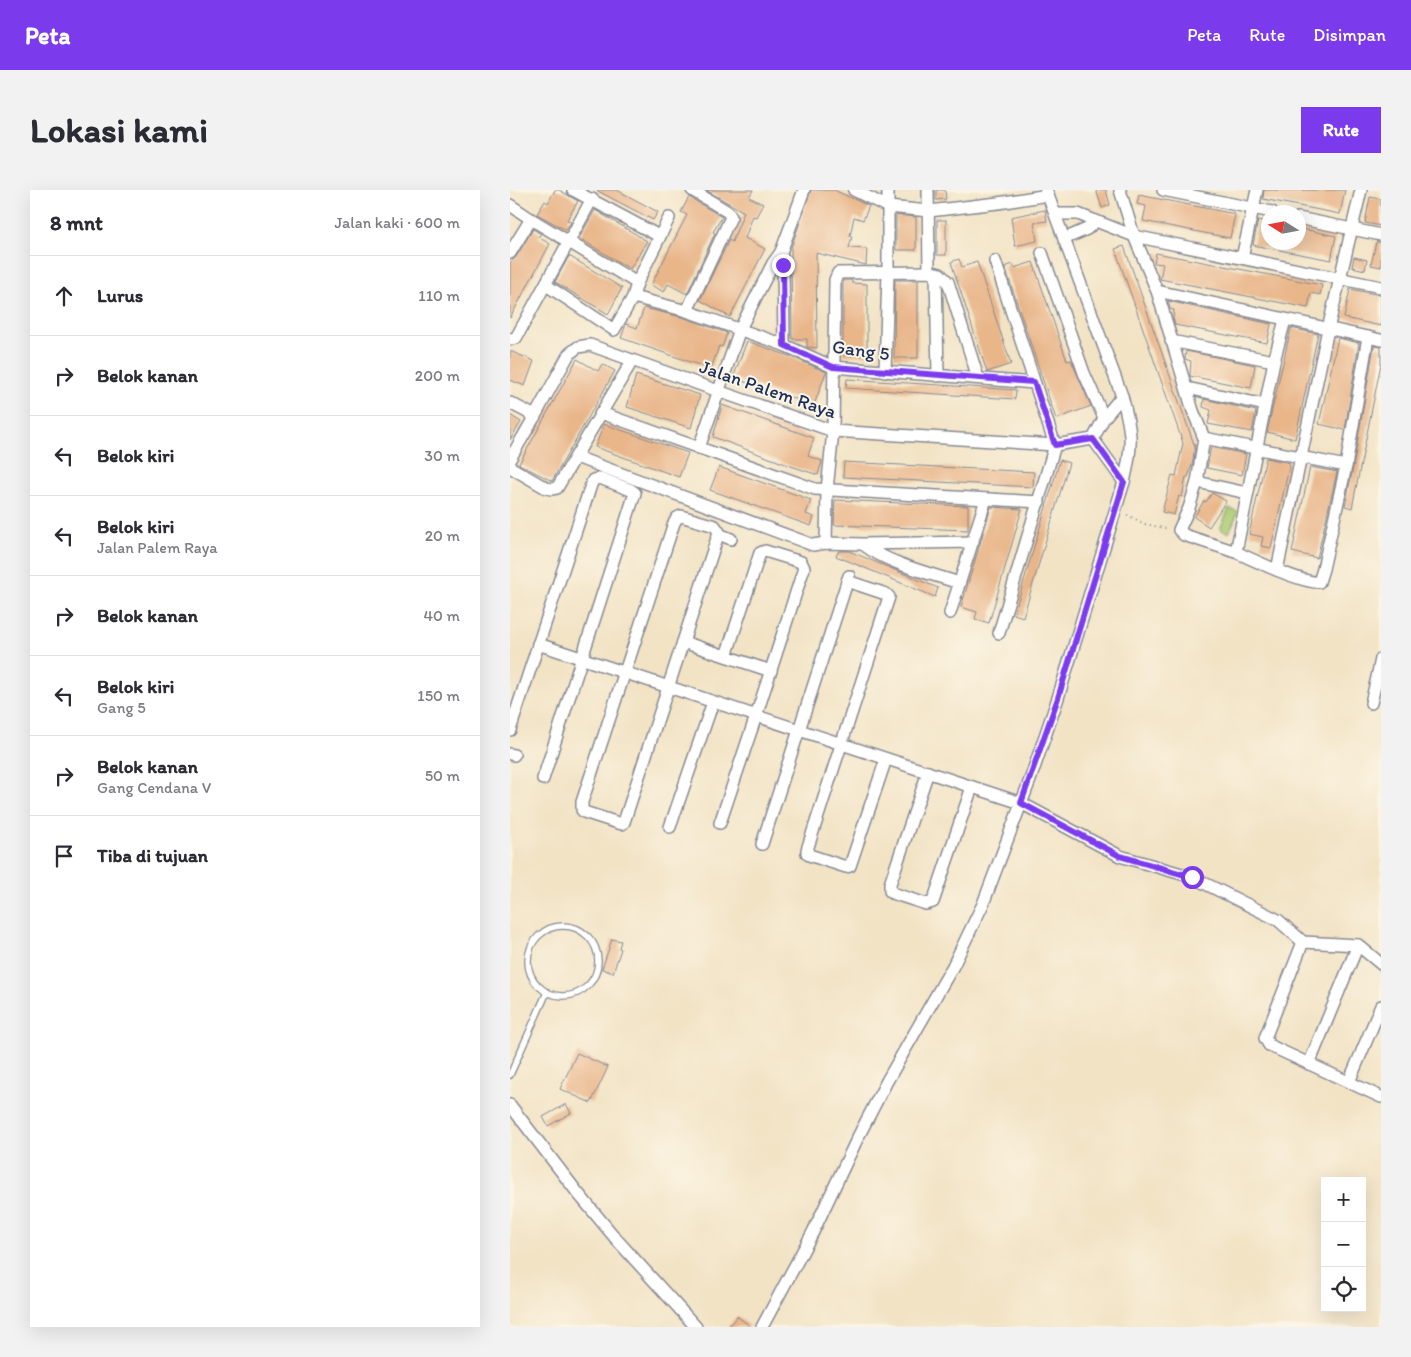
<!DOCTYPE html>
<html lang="id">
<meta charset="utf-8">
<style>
body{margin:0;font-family:Itim,sans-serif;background:#f2f2f3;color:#2b2b33}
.controls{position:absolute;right:15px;bottom:15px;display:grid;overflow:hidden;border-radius:0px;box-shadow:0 5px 20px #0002}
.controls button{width:45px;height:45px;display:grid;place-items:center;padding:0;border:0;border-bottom:1px solid #e1e1e2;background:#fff;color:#2b2b33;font:25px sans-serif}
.compass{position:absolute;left:751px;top:15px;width:45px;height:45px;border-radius:50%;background:#fff;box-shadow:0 5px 20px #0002;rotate:281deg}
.stop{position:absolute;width:15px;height:15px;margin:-11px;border:4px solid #7c3aed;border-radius:50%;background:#fff}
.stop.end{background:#7c3aed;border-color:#fff;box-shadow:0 1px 5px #0008}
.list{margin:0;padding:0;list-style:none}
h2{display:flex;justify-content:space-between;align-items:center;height:65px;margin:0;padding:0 20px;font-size:21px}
h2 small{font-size:16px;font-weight:400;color:#7c7c81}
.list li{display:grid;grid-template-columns:32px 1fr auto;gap:15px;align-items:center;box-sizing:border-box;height:80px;padding:0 20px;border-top:1px solid #e1e1e2}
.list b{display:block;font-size:19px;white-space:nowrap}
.list p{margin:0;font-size:16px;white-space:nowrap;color:#7c7c81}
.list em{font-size:16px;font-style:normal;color:#7c7c81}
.icon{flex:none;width:28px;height:28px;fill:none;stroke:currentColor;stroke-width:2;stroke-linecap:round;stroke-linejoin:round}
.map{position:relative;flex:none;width:871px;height:1137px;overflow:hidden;border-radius:0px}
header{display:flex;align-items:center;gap:30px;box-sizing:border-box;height:70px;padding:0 25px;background:#7c3aed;color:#fff}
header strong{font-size:24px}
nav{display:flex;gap:28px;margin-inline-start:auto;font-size:18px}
.intro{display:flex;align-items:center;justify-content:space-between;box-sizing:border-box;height:120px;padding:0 30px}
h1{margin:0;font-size:35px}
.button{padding:12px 22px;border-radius:0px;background:#7c3aed;color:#fff;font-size:18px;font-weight:700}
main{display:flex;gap:30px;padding:0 30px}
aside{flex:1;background:#fff;border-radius:0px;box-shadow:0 5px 20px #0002}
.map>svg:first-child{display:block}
.green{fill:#aecd74;stroke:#647e69}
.building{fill:#e9b68a}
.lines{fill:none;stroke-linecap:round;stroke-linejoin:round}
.lane-casing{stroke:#868992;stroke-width:8}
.street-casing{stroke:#868992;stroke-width:14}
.path{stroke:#868992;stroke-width:2;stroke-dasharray:1 4;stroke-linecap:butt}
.lane{stroke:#fff;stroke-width:5.5}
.street{stroke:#fff;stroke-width:11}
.route{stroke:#7c3aed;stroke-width:6}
.labels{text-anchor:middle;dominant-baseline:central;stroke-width:4;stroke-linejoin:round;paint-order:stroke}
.street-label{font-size:19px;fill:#1b2f5e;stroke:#fcf5e5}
</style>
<header>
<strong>Peta</strong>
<nav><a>Peta</a><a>Rute</a><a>Disimpan</a></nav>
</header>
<div class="intro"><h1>Lokasi kami</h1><a class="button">Rute</a></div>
<main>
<aside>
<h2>8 mnt<small>Jalan kaki · 600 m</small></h2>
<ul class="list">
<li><svg class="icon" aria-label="ahead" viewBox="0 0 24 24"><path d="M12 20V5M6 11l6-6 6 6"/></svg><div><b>Lurus</b></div><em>110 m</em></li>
<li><svg class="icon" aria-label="right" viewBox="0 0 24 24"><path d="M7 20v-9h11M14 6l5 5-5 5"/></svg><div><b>Belok kanan</b></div><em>200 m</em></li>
<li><svg class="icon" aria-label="left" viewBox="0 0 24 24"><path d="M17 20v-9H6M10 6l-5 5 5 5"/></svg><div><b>Belok kiri</b></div><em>30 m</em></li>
<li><svg class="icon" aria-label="left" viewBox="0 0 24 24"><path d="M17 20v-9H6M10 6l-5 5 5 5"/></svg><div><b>Belok kiri</b><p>Jalan Palem Raya</p></div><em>20 m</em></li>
<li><svg class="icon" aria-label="right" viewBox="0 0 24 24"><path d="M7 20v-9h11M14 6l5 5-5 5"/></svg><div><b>Belok kanan</b></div><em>40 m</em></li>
<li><svg class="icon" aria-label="left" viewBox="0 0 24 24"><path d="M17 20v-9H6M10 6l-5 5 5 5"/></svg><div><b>Belok kiri</b><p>Gang 5</p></div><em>150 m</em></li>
<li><svg class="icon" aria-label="right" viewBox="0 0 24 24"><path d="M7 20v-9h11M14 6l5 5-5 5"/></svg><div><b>Belok kanan</b><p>Gang Cendana V</p></div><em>50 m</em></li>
<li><svg class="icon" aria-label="arrive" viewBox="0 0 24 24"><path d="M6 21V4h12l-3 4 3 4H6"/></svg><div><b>Tiba di tujuan</b></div></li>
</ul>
</aside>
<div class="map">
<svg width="871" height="1137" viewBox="0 0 871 1137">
<rect width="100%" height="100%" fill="#fcf5e5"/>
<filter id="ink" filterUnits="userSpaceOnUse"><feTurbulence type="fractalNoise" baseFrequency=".02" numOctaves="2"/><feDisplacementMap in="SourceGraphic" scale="10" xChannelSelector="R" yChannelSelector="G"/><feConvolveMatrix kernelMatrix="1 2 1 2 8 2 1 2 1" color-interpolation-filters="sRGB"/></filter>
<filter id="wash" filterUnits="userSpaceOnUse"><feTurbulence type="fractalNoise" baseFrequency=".0096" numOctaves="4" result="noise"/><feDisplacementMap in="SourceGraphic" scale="20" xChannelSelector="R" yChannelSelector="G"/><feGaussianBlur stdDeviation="1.12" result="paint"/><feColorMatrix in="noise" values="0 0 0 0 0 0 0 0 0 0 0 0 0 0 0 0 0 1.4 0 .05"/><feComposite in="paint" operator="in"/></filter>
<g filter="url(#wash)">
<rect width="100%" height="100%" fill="#f2e3c5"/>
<path class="green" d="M719,318L728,322L719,343L710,339Z"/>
<g id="blocks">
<g class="building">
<path d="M45,0H49L68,11L57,30L61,32L56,40L27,24L35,11L38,13Z"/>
<path d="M86,0H107L148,22L143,30Z"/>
<path d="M196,0H243L239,7L253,14L246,27L243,26L235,48L255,59L220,127L190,110L219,50L222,52L234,22Z"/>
<path d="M301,0H324L359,16L353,30L344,27L340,46H342L339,58L357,59L356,75L306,63L307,158L297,157V149H282L281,58Z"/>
<path d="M426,0H435L436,9L426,10Z"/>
<path d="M586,0H596L600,15L592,18Z"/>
<path d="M754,0H835L830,24L753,9Z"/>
<path d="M629,5L725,24L720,48L633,31L636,16L627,14Z"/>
<path d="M179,7L212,27L203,42L205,43L177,104L158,94L154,102L141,95L177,25L171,22Z"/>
<path d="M860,7L871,9V36L855,33Z"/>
<path d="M85,20L137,51L120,79L69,48Z"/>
<path d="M535,20L537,31L524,33L527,51L505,56L501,27Z"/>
<path d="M386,25L406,27V60H386Z"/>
<rect x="427" y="30" width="9" height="35"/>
<path d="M748,30L758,32V52H788V38L826,46L821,70L743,55Z"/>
<path d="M23,39L31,44L28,47L40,54L0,128V73L6,67Z"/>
<path d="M866,52H871V77L861,75Z"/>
<path d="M614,56L685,257L682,275L678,287H676L672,307L669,306L664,325L652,322L662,285L666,286L673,253L605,59Z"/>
<path d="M646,63L812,95L810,105L801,103L798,118L650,89L653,74L644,73Z"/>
<path d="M59,66L112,98L98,124L45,92Z"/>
<path d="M844,67L857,70L855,80L842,77Z"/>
<path d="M449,69L452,77L467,72L501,174L477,182L441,72Z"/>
<path d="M523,72L557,171L561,170L581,216L546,229L495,77L503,74L504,78Z"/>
<path d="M333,90H342V93L357,94V165H333Z"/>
<path d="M385,90H408V168H384Z"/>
<path d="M840,99L871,105V136L834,128Z"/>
<path d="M658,111L761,134L757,153L665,135L663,128L664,120L660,119Z"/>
<path d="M134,118L175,128L217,143L212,157L209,156L201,179L111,148L116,134L127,138Z"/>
<path d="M781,138L808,144L785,249L757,242Z"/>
<path d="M828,148L849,153L835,240L809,234Z"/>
<path d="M237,151L282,167L316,182L304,215L223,188Z"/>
<path d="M864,156L871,157V174L842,318L835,316L843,278Z"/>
<path d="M0,161L24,171L15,196L0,190Z"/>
<path d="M676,161L745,175L741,198L680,186L681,171L675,169Z"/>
<path d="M67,169L88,181L92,174L105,181L42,291L9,274Z"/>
<path d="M126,185L190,205L181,238L117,217Z"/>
<path d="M337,189L506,200L505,209L336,198Z"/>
<path d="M694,209L746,221L742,242L698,234L701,220L693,217Z"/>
<path d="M212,215L304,248L298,266L312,271L308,285L281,276L203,247Z"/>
<path d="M0,225L11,232L0,250Z"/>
<path d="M94,234L178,263L169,287L85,257Z"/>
<path d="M701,257L736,264L732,285L697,278Z"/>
<path d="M756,268L780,273L761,358L751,356L753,347L739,344Z"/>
<path d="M550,270L559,273L513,427L504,424Z"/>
<path d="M334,272L524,282L523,297L333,287Z"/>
<path d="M209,277L301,310L296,324L304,327L301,336L200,300Z"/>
<path d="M800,277L827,282L807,368L782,362Z"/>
<path d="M702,303L716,311L699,337L684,327L694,311L696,312Z"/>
<path d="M325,310L458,316V340L324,335Z"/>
<path d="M481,317L512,319L479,433L465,429L467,422L451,417Z"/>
<path d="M329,361H339L428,398L425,407L326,366Z"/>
<path d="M102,749L111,751L109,758L111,759L103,783L92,779Z"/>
<path d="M67,863L98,877L81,913L50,899Z"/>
<path d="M56,914L61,923L38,936L33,927Z"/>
<path d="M227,1126L241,1137H218Z"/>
</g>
</g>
</g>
<g filter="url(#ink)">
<use href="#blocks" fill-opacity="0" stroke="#868992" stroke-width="1"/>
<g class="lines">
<g class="lane-casing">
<g id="lane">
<circle cx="53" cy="771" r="35"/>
<path d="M0,885L37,802"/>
</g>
</g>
<g class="street-casing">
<g id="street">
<path d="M63,0L149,46"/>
<path d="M344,0L378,17L419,21L488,13L538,5"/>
<path d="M418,0L419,82"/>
<path d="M610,0L624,46L647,101L683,221L694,248L687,292L679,318L669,340L674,345L726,362"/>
<path d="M653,0L762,22"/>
<path d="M0,15L21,29"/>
<path d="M545,24H568L624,46L871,97"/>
<path d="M788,28L871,45"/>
<path d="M554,49L577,39L586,31"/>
<path d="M271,62L294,0"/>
<path d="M0,63L21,29L127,93"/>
<path d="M532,63L574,183L594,228"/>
<path d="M732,68L747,0"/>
<path d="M485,71L545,255L489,443"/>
<path d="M426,83L428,186"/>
<path d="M36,95L104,140L123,107L127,93L159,28"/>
<path d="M647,101L871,150"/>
<path d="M123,107L177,121L274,155L323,177L524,193"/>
<path d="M177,121L221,27L218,22L182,0"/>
<path d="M775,130L764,171L726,362C743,370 794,394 809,392L813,379L836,276L858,147"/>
<path d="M0,149L6,148L82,9"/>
<path d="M661,151L764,171"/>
<path d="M375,182L378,83V0"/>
<path d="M677,198L755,215"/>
<path d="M612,206L594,228L583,249L614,292"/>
<path d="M0,213L25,226L59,164L68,157L80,155L208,201L323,241L545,255L583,249"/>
<path d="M91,223L305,299L529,312"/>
<path d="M694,248L836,276"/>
<path d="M189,258L230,139L263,73L271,62L273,75L274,155"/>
<path d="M66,267L303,355L316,353L353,354L463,352"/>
<path d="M0,269L25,226"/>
<path d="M0,277L36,298L41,299L47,298L122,171"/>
<path d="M687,292L737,303"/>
<path d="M171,326L205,336L209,342L114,632L112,634L108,633L74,622L72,620V612L164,333L167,328Z"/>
<path d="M209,344L221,349"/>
<path d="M316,353L317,300L323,241L325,90L328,83L419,82L430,84L438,92L468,188"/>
<path d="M354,355C379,374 419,383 449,393"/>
<path d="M767,380L818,139L851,0"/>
<path d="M337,391L376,404L379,407L297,660V663L299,665L336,677L340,676L376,569"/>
<path d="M440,423L476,309"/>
<path d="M173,452L261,481"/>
<path d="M28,454L511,613L610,666L682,687L768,730L793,752L848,755L871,774"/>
<path d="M871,469L868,483H871"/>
<path d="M861,513L868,483"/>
<path d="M0,540L81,295L83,290L90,288L121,300L125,303L33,589"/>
<path d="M0,564L4,565"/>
<path d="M418,582L380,694V701L382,703L416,714L423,712L462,597"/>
<path d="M210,633L246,526L294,378L291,372L255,361L250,363L216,466"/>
<path d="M160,637L203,512"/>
<path d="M252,654L339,386"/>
<path d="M793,752L755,848L759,855L767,859L871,907"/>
<path d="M799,874L848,755"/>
<path d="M839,892L871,816"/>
<path d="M0,915L67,1002L107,1050L186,1137"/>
<path d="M252,1137L303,1042L348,947L377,891L443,776L473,714L520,590L548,508L614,292C623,255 622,243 612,206L536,0"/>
</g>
</g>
<path class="path" d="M617,325L635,334L659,339"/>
<use href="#lane" class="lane"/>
<use href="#street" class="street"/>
</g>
</g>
<g class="lines" filter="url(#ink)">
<path class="route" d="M273,75L274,155L323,177L524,192L545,255L583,249L614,292L548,508L511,613L610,666L682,687"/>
</g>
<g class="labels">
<g class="street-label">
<text transform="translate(351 160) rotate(8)">Gang 5</text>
<text transform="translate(258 199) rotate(19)">Jalan Palem Raya</text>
</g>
</g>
</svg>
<div class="controls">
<button>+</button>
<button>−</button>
<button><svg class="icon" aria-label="locate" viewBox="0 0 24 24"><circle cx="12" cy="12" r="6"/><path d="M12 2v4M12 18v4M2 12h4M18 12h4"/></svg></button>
</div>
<svg class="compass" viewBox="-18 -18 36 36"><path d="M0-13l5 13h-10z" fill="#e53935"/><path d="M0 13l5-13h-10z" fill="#7c7c81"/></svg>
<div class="stop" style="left:682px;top:687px"></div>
<div class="stop end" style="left:273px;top:75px"></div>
</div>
</main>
